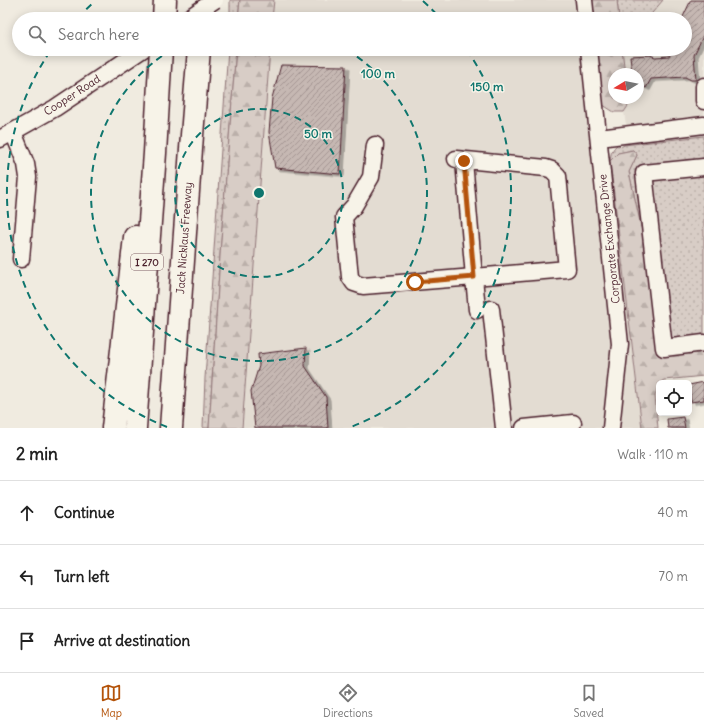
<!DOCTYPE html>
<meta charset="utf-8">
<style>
body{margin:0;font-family:Delius,sans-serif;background:#f2f2f2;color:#222}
.controls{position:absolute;right:12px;bottom:12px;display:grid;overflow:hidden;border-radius:6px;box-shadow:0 2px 10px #0003}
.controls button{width:36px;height:36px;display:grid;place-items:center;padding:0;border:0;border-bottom:1px solid #e0e0e0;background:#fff;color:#222;font:20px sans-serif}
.compass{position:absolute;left:608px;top:68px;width:36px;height:36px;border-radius:50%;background:#fff;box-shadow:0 2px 10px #0003;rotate:260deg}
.stop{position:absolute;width:12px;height:12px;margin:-9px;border:3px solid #b45309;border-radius:50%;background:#fff}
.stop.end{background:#b45309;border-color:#fff;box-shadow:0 1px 4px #0008}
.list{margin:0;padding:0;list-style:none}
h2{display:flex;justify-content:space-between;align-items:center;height:52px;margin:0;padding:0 16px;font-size:17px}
h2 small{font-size:13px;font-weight:400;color:#767676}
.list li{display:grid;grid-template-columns:26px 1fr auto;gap:12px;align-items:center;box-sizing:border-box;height:64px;padding:0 16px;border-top:1px solid #e0e0e0}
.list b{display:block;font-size:15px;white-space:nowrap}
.list em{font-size:13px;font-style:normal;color:#767676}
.icon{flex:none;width:22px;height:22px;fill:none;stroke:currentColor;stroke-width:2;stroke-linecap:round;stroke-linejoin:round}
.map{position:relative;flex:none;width:704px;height:428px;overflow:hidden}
.search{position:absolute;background:#fff;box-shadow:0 2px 10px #0003;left:12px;right:12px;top:12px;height:44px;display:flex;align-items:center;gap:10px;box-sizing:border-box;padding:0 14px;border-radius:22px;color:#767676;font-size:15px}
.sheet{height:244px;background:#fff}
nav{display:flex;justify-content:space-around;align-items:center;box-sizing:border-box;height:56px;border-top:1px solid #e0e0e0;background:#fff;font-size:11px;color:#767676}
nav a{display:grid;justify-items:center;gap:2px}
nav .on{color:#b45309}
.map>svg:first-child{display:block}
.built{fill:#e3dcd2}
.grass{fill:url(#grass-dots);stroke:#917678}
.forest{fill:url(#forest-firs);stroke:#917678}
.building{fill:url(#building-hatch);stroke:#4a1f2b;filter:url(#shadow)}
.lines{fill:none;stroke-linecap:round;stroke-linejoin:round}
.minor-casing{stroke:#4a1f2b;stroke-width:19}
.highway-casing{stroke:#4a1f2b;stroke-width:25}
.minor{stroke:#f7f3e8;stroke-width:16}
.highway{stroke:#f7f3e8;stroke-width:22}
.minor-bridge-casing{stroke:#4a1f2b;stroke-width:19;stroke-linecap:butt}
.minor-bridge{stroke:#f7f3e8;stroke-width:16}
.route{stroke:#b45309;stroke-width:5}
.ring{fill:none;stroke:#0f766e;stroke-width:2;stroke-dasharray:7 5}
.labels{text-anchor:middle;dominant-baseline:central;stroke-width:3;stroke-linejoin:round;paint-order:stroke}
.shield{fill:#f7f3e8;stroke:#7e5f64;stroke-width:1}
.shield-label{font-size:10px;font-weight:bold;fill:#4a1f2b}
.street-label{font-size:11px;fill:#4a1f2b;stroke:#f7f3e8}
.centre{fill:#0f766e;stroke:#f7f3e8;stroke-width:2}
.ring-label{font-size:12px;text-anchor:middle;font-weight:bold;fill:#0f766e;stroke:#f7f3e8;stroke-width:3;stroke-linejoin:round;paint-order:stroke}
</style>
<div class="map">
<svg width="704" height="428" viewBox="0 0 704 428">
<defs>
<pattern id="grass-dots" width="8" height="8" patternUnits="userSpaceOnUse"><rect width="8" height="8" fill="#d8cdc6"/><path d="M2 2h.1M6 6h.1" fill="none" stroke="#bbb0aa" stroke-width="1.8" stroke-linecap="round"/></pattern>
<pattern id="forest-firs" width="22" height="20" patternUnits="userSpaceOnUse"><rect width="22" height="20" fill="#d8cdc6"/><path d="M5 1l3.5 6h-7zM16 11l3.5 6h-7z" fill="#bbb0aa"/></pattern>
<pattern id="building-hatch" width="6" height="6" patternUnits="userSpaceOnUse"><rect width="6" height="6" fill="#c6b8b3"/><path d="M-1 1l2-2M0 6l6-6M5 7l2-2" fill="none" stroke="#a39592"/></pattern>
<filter id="shadow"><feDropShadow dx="4" dy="2.5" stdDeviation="0" flood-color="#0004"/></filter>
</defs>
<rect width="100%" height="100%" fill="#f0ebe0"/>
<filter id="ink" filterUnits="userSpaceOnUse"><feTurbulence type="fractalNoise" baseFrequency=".025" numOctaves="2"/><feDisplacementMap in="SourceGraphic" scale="8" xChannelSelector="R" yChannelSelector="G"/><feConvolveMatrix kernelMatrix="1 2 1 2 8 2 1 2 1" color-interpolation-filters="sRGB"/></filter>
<g filter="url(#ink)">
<g class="built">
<path d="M274,0H590L592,19H272Z"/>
<path d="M663,0H704V136L629,144L624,112L628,106L627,98H638V74H625L622,49H685V19H647Z"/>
<path d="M270,49H596L642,428H242Z"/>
</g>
<g class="grass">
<path d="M230,0H240L238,19H230Z"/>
<path d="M617,0H663L647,19H619Z"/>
<path d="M228,49H236L221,240L209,428H203L205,378Z"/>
<path d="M704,136V352L683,353L662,351L655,343L642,231L629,172L637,155L633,150L618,153L610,161C611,153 612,149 618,144L621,147L624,145Z"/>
</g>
<g class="forest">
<path d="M240,0H274L272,19H238Z"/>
<path d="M590,0H617L619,19H592Z"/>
<path d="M236,49H270L242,428H209L221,240Z"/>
<path d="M596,49H622L625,74H614V98H627L628,106L624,112H614L603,105Z"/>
<path d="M633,150L637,155L629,172L642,231L655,343L662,351L683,353L704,352V376L664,380L659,383L655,396L658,428H642L610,161L618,153Z"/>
</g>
<g class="building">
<path d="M691,0H704V34L694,55L696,80H691L685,77L651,79L646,88L638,84V74H632L630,56L650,55L655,57L669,56L672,49H685V19H682Z"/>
<path d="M281,65L346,66L340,174L275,168L269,132L272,98Z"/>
<path d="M306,348L305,366L326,397L328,428H255L251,391L259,366L258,354Z"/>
<path d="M704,382V400L691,402L689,385Z"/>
<path d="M683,417L685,428H668L667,419Z"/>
</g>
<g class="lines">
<g class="minor-casing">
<g id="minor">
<path d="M584,0L586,19"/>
<path d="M589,49L620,344L611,428"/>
<path d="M704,86V101"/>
<path d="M13,132L26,164L28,177L21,259"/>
<path d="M599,138L704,125"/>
<path d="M0,139L55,108L143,49"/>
<path d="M375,145L371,177L354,206L344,217L350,277L354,283L363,286L474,277L477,310"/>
<path d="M456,159L546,168L552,170L558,176L567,269L474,277L464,161"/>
<path d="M704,167L644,173L664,348L704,343"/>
<path d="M491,309L504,428"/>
<path d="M524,428L573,423"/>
</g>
</g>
<g class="highway-casing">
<g id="highway">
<path d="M164,19L165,0"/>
<path d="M113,428L135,237"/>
<path d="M135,428L155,153L161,49"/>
<path d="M171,428L192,135L199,49"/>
</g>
</g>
<use href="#minor" class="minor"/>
<use href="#highway" class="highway"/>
<g class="minor-bridge-casing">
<path id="minor-bridge" d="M187,19L215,0"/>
</g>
<use href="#minor-bridge" class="minor-bridge"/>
</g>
</g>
<g class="lines" filter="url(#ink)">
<path class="route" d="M415,282L474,277L464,161"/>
</g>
<g class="ring">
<circle cx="259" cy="193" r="84"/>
<path d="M347 50A168 168 0 1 1 171 50"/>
<path d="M167 427A252 252 0 0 1 51 50M78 18A252 252 0 0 1 95 1M423 1A252 252 0 0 1 440 18M467 50A252 252 0 0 1 351 427"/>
</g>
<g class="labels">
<rect class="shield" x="131" y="254" width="32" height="16" rx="3"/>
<g class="shield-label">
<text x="147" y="262">I 270</text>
</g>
<g class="street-label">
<text transform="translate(72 95) rotate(-33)">Cooper Road</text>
<text transform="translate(184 238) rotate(-86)">Jack Nicklaus Freeway</text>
<text transform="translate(609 239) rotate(-96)">Corporate Exchange Drive</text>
</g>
</g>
<circle cx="259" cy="193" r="6" class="centre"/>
<g class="ring-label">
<text x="378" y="78">100 m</text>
<text x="487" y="91">150 m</text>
<text x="318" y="138">50 m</text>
</g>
</svg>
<div class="controls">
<button><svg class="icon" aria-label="locate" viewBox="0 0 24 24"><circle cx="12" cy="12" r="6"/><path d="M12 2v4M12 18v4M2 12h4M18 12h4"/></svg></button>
</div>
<svg class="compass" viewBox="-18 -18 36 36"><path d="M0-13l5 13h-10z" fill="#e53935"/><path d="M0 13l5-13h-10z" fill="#767676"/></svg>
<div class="stop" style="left:415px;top:282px"></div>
<div class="stop end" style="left:464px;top:161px"></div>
<div class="search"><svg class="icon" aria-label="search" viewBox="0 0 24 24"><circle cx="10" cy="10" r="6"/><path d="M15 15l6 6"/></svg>Search here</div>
</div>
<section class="sheet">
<h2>2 min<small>Walk · 110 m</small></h2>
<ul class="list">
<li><svg class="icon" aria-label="ahead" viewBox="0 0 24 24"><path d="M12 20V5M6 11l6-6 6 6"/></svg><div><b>Continue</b></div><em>40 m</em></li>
<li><svg class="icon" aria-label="left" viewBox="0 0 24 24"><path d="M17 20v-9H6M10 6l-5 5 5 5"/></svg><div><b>Turn left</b></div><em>70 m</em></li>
<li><svg class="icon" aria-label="arrive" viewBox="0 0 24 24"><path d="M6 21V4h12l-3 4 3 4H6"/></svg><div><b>Arrive at destination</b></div></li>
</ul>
</section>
<nav>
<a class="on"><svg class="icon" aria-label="map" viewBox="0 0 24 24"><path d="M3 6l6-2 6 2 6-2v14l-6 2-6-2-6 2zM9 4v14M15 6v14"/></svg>Map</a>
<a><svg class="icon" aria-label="directions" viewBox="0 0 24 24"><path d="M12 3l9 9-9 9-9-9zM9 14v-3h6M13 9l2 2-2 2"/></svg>Directions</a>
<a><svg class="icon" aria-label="saved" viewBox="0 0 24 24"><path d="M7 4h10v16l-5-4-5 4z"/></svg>Saved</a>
</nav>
